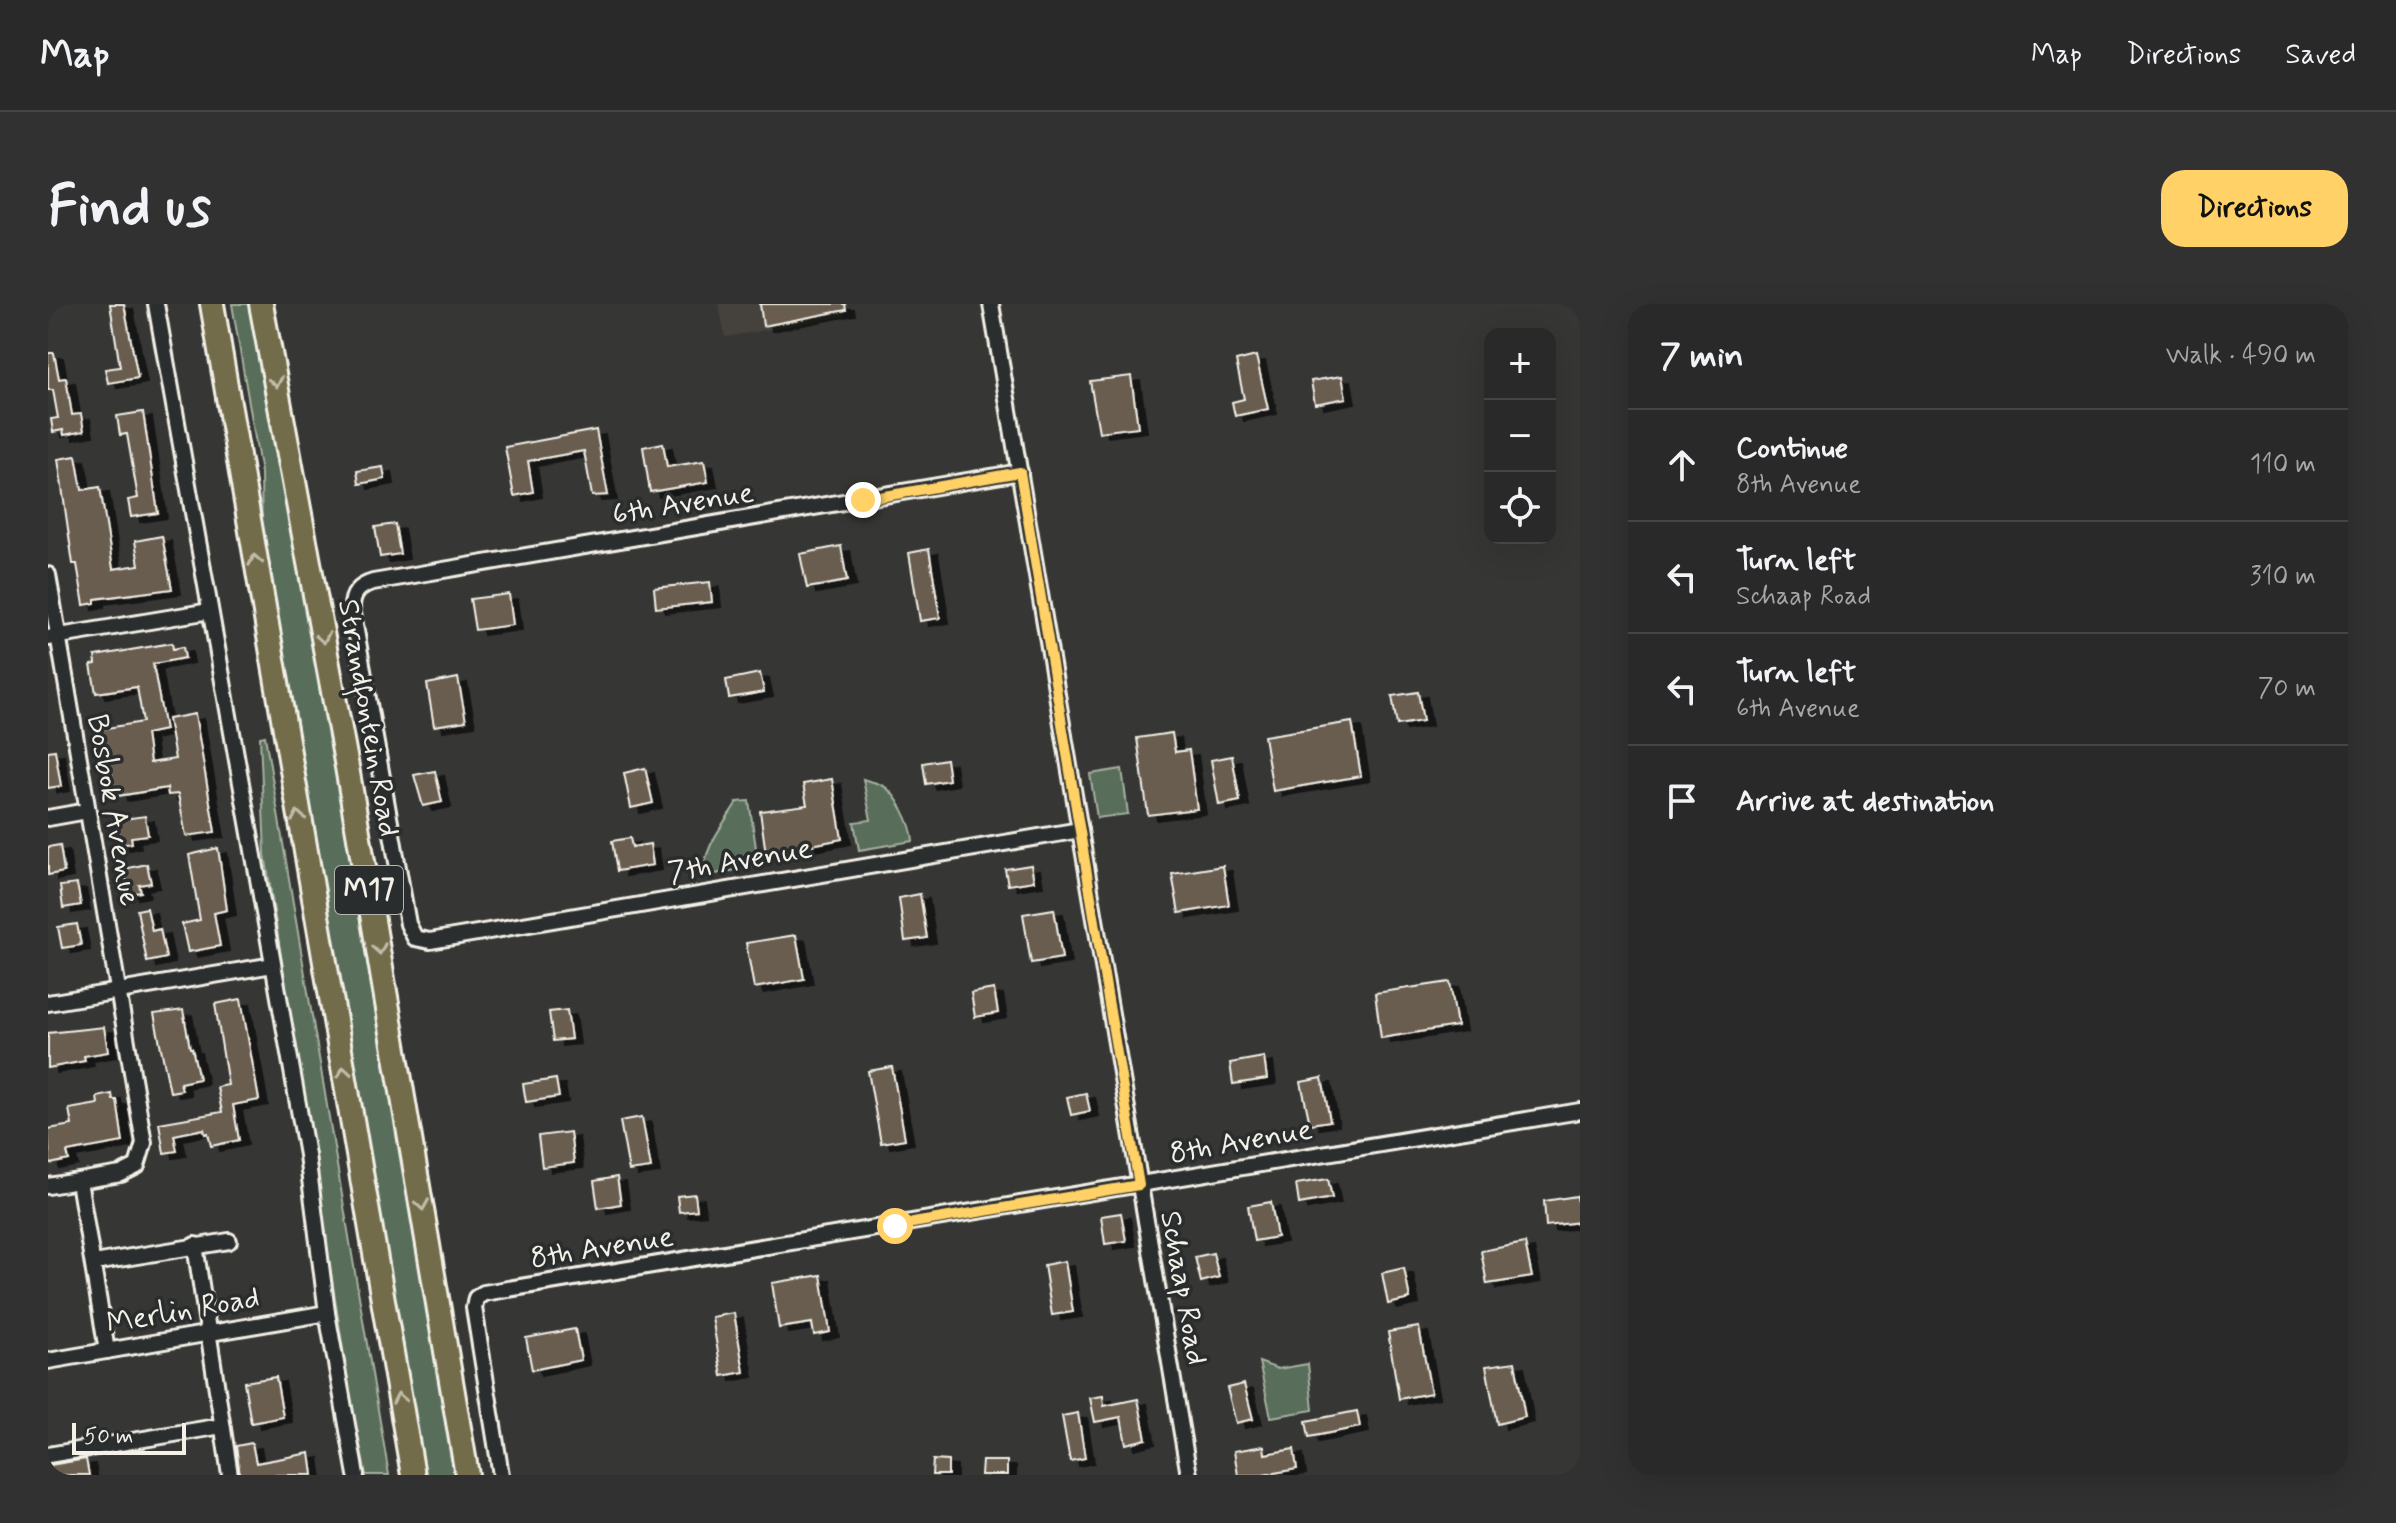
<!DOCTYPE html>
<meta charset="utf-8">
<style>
body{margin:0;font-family:Mynerve,sans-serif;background:#303130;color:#f1f3f6}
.controls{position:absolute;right:24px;top:24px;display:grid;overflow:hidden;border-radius:16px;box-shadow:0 8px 32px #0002}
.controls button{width:72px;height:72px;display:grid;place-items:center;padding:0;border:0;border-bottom:2px solid #444545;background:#282928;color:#f1f3f6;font:40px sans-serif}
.scale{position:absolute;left:24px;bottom:20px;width:114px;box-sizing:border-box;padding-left:8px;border:4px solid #f4f1e8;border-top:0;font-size:22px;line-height:28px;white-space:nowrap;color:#f4f1e8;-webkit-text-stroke:6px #2a2d2e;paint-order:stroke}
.stop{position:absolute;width:24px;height:24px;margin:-18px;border:6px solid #ffd166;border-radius:50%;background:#fff}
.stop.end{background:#ffd166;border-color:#fff;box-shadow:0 2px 8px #0008}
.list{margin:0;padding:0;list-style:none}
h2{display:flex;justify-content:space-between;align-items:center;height:104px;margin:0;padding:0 32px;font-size:34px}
h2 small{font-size:26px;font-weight:400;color:#a5a6a8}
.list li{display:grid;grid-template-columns:52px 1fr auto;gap:24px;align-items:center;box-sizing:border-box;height:112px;padding:0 32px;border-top:2px solid #444545}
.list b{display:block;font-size:30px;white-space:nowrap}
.list p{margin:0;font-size:26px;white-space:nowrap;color:#a5a6a8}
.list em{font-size:26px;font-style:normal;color:#a5a6a8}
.icon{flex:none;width:44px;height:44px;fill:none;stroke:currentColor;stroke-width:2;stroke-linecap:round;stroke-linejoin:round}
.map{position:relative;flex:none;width:1532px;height:1171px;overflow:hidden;border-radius:24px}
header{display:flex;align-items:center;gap:48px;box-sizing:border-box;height:112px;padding:0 40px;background:#282928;border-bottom:2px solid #444545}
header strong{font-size:38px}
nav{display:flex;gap:44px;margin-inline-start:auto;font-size:28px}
.intro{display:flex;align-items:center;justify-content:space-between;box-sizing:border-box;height:192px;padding:0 48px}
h1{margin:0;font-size:56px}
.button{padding:20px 36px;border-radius:24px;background:#ffd166;color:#111;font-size:28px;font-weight:700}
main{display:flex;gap:48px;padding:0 48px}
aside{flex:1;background:#282928;border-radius:24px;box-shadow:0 8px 32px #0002}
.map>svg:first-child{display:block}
.built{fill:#45423d}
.green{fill:#586e5a;stroke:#a6b0a1;stroke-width:2}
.building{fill:#685d4f;stroke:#f4f1e8;stroke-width:2;filter:url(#shadow)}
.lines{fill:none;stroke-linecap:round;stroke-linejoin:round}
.minor-casing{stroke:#f4f1e8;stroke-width:20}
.primary-casing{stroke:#f4f1e8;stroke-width:28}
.minor{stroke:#2a2d2e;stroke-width:14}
.primary{stroke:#726c4b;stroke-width:22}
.oneway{stroke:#c0bca9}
.route{stroke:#ffd166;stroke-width:10}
.labels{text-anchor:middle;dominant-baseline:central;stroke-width:7;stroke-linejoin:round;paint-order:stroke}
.shield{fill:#2a2d2e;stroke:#b7b6b0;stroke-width:2}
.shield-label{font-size:28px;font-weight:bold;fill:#f4f1e8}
.street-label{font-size:30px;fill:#f4f1e8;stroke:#2a2d2e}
</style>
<header>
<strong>Map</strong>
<nav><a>Map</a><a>Directions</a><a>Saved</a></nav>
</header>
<div class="intro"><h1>Find us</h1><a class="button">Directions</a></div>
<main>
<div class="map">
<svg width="1532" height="1171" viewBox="0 0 1532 1171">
<defs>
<filter id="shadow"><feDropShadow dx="9" dy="5" stdDeviation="0" flood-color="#0009"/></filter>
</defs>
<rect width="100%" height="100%" fill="#363735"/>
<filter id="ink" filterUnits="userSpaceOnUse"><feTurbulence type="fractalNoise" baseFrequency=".0125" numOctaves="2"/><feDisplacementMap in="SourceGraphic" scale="16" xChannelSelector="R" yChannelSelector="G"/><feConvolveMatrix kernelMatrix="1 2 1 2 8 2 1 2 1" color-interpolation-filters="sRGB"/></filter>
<g filter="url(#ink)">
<path class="built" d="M671,0H796L798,12L677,33Z"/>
<g class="green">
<path d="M184,0H203L329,697L407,1171H375L214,234L213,169Z"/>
<path d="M217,432L341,1171H318L303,1096L217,550L212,433Z"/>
<path d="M1074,465L1080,510L1049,514L1042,470Z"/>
<path d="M815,475C820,477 828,478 834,481C849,489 864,520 865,537L811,546L806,518L823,516Z"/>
<path d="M701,497L710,557L708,562L657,572C652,548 677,518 689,498Z"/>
<path d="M1211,1058L1230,1065L1260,1060L1265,1106L1223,1113Z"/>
</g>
<g class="building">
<path d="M62,0H76L90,74L60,79L57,65L72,63Z"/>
<path d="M712,0H797L798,6L715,22Z"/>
<path d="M0,49H6L11,75L18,74L24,111L33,110L36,127L16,131L15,126L5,128L3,115L10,114L5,86H0Z"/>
<path d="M1208,52L1220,105L1187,112L1184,98L1196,95L1188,57Z"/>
<path d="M1083,72L1090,123L1051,128L1042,77Z"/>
<path d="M1294,72L1298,94L1267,100L1263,77Z"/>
<path d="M95,108L110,209L83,213L80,196L90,194L79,130L72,131L69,112Z"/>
<path d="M548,126L560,191L544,192L536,147L480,157L485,188L466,192L457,143Z"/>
<path d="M615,139L619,163L656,157L660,178L602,188L595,143Z"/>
<path d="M28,152L34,186L52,183L65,265L91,261L87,237L114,232L124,285L47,295V299L36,301L29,260H25L10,155Z"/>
<path d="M335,163L337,175L311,180L309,167Z"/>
<path d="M347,220L352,250L332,253L327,223Z"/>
<path d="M793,242L799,277L759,284L752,250Z"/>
<path d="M881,245L892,314L872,317L861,249Z"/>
<path d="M662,278L664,298L608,304L606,284Z"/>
<path d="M461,290L465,321L427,326L422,295Z"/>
<path d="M124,339L125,345L135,343L137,354L105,360L117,426L98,430L102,459L127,455L120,415L147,410L167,528L138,532L130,490L120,491L119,484L70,492L69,485H66L62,460L59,461L53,425L95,418L89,383L48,389L43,361L48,360L47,352Z"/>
<path d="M712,369L716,388L681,394L678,376Z"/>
<path d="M410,374L418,417L386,422L379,380Z"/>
<path d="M1370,388L1375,417L1349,421L1344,392Z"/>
<path d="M1304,418L1313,472L1225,487L1216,432Z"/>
<path d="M1124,429L1127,448L1141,446L1149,505L1100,511L1089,434Z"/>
<path d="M7,446L13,482L0,484V447Z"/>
<path d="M1184,452L1192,497L1171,501L1163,456Z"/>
<path d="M898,455L901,476L878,480L875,459Z"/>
<path d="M597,464L605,499L583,504L576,469Z"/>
<path d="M387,467L394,498L375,502L366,471Z"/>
<path d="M784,475L794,535L718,550L712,507L759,501L755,480Z"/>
<path d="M97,512L100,531L83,533L84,539L72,541L68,516Z"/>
<path d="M582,534L584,543L602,540L605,561L569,567L564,537Z"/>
<path d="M12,541L16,568L0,571V543Z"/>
<path d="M170,544L179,606L166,609L172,642L140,648L134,620L152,616L141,551Z"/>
<path d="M99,560L103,579L91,581L93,588L81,590L76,565Z"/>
<path d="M983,561L986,577L960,581L957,565Z"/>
<path d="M1175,562L1181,601L1131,609L1124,570Z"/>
<path d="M29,580L33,601L15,604L12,582Z"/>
<path d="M872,590L879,634L857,637L851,594Z"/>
<path d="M99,604L104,627L112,625L118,654L99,658L89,606Z"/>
<path d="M1006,605L1014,654L983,659L975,610Z"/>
<path d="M29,620L33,641L14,644L10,623Z"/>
<path d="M748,631L756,675L706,684L698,639Z"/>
<path d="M1402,678L1409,722L1333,734L1327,689Z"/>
<path d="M946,685L950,709L927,713L923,689Z"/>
<path d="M193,695L211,796L185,801L191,836L163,842L160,829L157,830L156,825L126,831L129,847L116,849L111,819L174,808L169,783L180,781L167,700Z"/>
<path d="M135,706L142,744H144L151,775L132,779L134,786L122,788L106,710Z"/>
<path d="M519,706L523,735L505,737L501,708Z"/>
<path d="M56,723L60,748L36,752L37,757L0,764V729Z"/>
<path d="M1216,753L1219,775L1185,780L1182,759Z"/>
<path d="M844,763L857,835L833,839L820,767Z"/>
<path d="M1274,774L1282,817L1262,820L1253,778Z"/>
<path d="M508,775L511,793L478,798L475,780Z"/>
<path d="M1038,789L1042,807L1023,811L1019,793Z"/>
<path d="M64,790L65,796H69L75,838L19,848L21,856L2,860L0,825L24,821L21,805L50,800L49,793Z"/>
<path d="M594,813L603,864L581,867L572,817Z"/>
<path d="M522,828L526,859L494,863L490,832Z"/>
<path d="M569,873L573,900L550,904L546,877Z"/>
<path d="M1280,875L1284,894L1251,900L1248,880Z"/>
<path d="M647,890L649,906L631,908L629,892Z"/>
<path d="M1529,892L1532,918L1498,922L1496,897Z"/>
<path d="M1223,898L1229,933L1206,937L1200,902Z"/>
<path d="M1073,909L1078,937L1057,940L1053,912Z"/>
<path d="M1477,939L1484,973L1439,980L1433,947Z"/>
<path d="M1165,949L1171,973L1153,978L1147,953Z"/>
<path d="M1017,957L1025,1008L1004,1011L996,961Z"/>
<path d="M1356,964L1362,995L1340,1000L1334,969Z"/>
<path d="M773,971L782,1028L766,1031L764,1019L731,1024L724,979Z"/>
<path d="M686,1009L696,1068L674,1072L664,1013Z"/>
<path d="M1371,1023L1383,1089L1351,1095L1340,1028Z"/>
<path d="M527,1025L533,1056L484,1066L478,1034Z"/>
<path d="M1467,1058L1477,1113L1449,1120L1438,1062Z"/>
<path d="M228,1073L235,1113L203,1119L196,1078Z"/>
<path d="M1196,1080L1205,1115L1188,1119L1179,1084Z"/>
<path d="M1055,1092L1056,1102L1090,1095L1098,1135L1078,1140L1073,1113L1047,1118L1042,1094Z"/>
<path d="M1309,1107L1312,1123L1261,1133L1258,1117Z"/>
<path d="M1030,1109L1037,1154L1022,1157L1014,1112Z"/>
<path d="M204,1139L208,1159L262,1149L265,1171H192L188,1142Z"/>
<path d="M1216,1142L1217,1150L1246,1145L1249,1165L1215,1171H1190L1186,1147Z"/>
<path d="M38,1155L41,1171H4L2,1161Z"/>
<path d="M885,1156L900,1157V1171H884Z"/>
<path d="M934,1157H959V1171H933Z"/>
</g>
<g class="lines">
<g class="minor-casing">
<g id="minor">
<path d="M108,0L259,851L279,1009L308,1171"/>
<path d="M943,0L1141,1171"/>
<path d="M972,168L325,278C311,282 304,289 304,304L360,620L367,634L382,637L1032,526"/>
<path d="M0,271L96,839L89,862L73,870L0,882"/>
<path d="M0,334L162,307"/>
<path d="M0,514L39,507"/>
<path d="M0,699L225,661"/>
<path d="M31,877L59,1047"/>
<path d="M147,941L182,1171"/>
<path d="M46,959L181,937"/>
<path d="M0,1057L279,1009"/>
<path d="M0,1151L174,1122"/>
<path d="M453,1171L426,1004L428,994L436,989L1532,807"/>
</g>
</g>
<g class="primary-casing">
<g id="primary">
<path d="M164,0L365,1171"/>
<path d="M213,0L299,463L419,1171"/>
</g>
</g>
<use href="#minor" class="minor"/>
<use href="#primary" class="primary"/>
</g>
<defs><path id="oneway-chevron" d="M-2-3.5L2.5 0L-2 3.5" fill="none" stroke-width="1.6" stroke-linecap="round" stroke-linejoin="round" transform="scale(2)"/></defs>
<g class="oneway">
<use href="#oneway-chevron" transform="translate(228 78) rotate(79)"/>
<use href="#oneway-chevron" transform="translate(207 256) rotate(-100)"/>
<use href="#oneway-chevron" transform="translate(275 334) rotate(79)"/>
<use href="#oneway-chevron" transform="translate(250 512) rotate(-100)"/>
<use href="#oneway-chevron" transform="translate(331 645) rotate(80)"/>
<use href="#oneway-chevron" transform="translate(296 768) rotate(-100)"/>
<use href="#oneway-chevron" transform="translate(374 901) rotate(81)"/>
<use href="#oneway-chevron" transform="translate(351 1094) rotate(-100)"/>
</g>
</g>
<g class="lines" filter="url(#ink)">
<path class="route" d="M815,196L972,168L1091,881L847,922"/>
</g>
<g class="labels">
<rect class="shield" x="287" y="562" width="68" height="48" rx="6"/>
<g class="shield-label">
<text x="321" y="586">M17</text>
</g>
<g class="street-label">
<text transform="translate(635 200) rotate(-9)">6th Avenue</text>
<text transform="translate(320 414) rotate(80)">Strandfontein Road</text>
<text transform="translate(65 506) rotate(80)">Bosbok Avenue</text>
<text transform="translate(692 557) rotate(-10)">7th Avenue</text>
<text transform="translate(1193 838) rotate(-10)">8th Avenue</text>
<text transform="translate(554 944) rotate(-9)">8th Avenue</text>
<text transform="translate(1135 984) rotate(80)">Schaap Road</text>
<text transform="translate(135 1007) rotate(-10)">Merlin Road</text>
</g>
</g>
</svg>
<div class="controls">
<button>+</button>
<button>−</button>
<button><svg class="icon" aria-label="locate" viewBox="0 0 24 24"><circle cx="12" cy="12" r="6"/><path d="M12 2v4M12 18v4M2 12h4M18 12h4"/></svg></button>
</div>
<div class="scale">50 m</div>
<div class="stop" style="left:847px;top:922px"></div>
<div class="stop end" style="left:815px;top:196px"></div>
</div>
<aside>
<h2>7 min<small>Walk · 490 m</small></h2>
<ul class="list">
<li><svg class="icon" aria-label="ahead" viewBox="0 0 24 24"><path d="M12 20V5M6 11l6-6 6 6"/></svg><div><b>Continue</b><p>8th Avenue</p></div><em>110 m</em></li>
<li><svg class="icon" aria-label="left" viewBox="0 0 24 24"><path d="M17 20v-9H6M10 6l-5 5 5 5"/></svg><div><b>Turn left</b><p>Schaap Road</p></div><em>310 m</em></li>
<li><svg class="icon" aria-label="left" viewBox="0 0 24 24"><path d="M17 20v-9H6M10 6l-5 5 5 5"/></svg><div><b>Turn left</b><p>6th Avenue</p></div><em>70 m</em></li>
<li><svg class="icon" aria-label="arrive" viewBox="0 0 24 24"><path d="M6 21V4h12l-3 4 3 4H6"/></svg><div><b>Arrive at destination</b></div></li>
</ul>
</aside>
</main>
